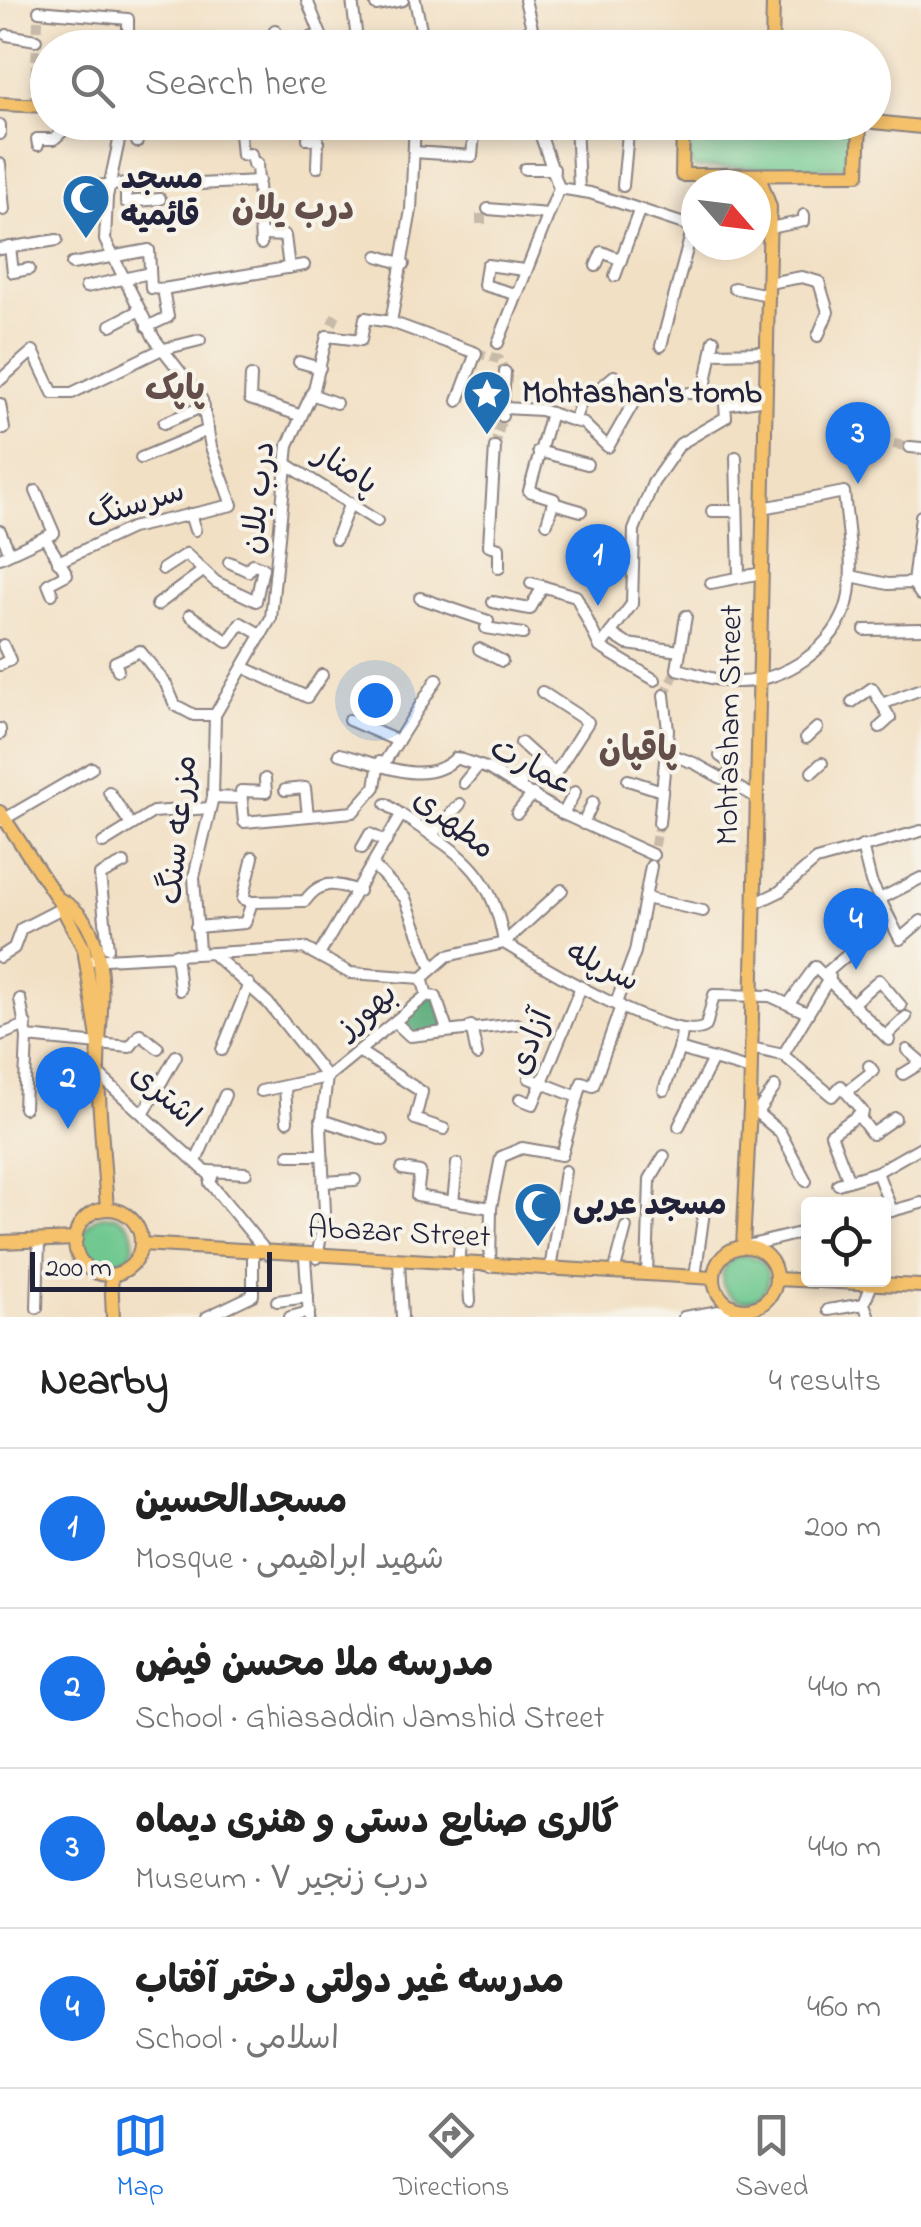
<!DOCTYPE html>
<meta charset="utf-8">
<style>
body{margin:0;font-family:"Indie Flower","Playpen Sans Arabic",sans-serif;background:#f2f2f2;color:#222}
.controls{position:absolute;right:30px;bottom:30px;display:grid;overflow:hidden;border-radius:10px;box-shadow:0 5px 15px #0003}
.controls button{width:90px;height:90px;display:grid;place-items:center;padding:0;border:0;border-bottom:2px solid #e0e0e0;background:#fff;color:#222;font:50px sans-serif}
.compass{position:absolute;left:681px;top:170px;width:90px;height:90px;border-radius:50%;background:#fff;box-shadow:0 5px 15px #0003;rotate:118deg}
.scale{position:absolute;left:30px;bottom:25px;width:242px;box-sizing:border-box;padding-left:10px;border:5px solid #22223b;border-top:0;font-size:28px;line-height:35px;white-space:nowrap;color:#22223b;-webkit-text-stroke:8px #f7f3e8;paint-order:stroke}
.you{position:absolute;left:375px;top:700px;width:35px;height:35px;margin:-25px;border:8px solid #fff;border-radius:50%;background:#1a73e8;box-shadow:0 0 0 15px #1a73e833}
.badge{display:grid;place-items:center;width:65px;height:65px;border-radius:50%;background:#1a73e8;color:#fff;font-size:32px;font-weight:700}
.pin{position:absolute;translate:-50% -82px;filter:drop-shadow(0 2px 5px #0008)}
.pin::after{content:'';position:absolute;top:52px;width:35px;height:30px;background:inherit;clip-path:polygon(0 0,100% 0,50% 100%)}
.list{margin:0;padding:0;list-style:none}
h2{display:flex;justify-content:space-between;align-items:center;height:130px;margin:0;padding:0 40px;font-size:42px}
h2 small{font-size:32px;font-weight:400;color:#767676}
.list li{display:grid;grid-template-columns:65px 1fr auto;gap:30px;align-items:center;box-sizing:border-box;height:160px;padding:0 40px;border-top:2px solid #e0e0e0}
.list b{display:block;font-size:38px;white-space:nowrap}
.list p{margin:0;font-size:32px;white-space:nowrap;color:#767676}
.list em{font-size:32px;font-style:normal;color:#767676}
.icon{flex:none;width:55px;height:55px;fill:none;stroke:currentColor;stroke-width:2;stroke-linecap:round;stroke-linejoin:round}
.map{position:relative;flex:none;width:921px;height:1317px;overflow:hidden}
.search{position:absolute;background:#fff;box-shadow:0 5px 15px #0003;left:30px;right:30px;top:30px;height:110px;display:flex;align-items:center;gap:25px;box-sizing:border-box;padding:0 35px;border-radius:55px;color:#767676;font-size:38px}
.sheet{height:770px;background:#fff}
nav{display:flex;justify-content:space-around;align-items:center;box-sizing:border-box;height:140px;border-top:2px solid #e0e0e0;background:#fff;font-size:28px;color:#767676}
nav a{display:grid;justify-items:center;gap:5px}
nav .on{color:#1a73e8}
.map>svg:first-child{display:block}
.green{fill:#6ec88f;stroke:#487565;stroke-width:2.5}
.forest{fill:#5aac7a;stroke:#3e675a;stroke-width:2.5}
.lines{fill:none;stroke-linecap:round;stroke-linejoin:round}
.minor-tunnel{stroke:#c8baa9;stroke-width:10;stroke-dasharray:10 5;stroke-linecap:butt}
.minor-casing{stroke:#8a8180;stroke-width:14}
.major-casing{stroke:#8a8180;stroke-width:16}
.minor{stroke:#fff;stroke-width:10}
.major{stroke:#f5c16b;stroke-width:12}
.labels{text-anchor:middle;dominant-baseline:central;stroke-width:8;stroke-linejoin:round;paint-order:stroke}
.poi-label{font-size:32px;font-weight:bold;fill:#22223b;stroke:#f7f3e8;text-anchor:start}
.street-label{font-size:32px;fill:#22223b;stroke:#f7f3e8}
.neighbourhood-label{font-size:35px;font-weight:bold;fill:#634e4b;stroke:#f7f3e8}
</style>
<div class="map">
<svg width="921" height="1317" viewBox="0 0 921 1317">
<rect width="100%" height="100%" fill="#f7f3e8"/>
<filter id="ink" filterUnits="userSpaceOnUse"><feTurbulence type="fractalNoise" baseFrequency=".01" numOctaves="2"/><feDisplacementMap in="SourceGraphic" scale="20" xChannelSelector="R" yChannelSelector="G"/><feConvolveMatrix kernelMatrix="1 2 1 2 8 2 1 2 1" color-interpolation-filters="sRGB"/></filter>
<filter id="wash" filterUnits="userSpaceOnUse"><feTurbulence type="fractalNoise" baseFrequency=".0048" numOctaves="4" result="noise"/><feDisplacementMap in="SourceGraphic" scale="40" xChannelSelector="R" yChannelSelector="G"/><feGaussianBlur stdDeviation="2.25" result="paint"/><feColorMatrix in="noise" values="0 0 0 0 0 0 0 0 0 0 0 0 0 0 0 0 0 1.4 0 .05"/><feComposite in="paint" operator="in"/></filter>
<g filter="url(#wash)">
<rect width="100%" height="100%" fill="#f2e0c5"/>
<g class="green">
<path d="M690,123H852V161L846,168H694L689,161Z"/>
<circle cx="108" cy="1241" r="26"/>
<circle cx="745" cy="1278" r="23"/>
</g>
<path class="forest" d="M427,995L436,997L447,1030L410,1036L395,1022Z"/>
</g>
<g filter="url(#ink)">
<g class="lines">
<g class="minor-tunnel">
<path d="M34,105L39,0"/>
<path d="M476,219H487L488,209"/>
<path d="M332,324L336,315"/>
<path d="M476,353L499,359L505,372"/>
<path d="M879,441L910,447"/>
<path d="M495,447L502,416"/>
<path d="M664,695L677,669"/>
<path d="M652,861L659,823"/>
</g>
<g class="minor-casing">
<g id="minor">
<path d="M352,0L358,48"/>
<path d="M415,0L425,48"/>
<path d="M525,0L537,48"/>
<path d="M376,5L403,0"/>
<path d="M39,11L128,19V40L135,48"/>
<path d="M275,30L281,45L321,35L307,0"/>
<path d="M7,35L36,40"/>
<path d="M536,43L573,42"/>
<path d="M239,122L242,155L251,154L253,164L257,163L261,244"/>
<path d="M309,122L308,139L318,140L317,167"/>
<path d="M536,122L559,188"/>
<path d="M576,122L579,190"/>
<path d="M0,125V134"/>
<path d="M137,142L141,122"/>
<path d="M38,145L37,139H54L64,130V122"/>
<path d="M414,152L472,156L475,122"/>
<path d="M0,164L4,210"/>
<path d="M525,169H554"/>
<path d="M199,184L259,181"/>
<path d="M623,186L629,122"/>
<path d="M559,188L590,193L696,228"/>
<path d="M88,207L89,186L126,184V202L160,199"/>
<path d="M488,209L548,214"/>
<path d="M770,228L804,221V215"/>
<path d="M264,235L285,236L289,268"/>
<path d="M10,247L13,272L29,269"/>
<path d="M0,249L57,240"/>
<path d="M378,256L404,264"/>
<path d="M72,264L149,250L151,288L163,289L304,265"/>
<path d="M596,266L602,252L621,260"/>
<path d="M615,276L639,211"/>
<path d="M768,283L802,277L819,282L828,312L818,336"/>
<path d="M86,287L150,273"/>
<path d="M734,288L768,295"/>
<path d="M515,294L484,285L487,265L524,270"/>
<path d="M391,322L476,353L458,401"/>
<path d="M111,325L138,311"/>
<path d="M147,327L168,317L163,289"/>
<path d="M498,343L559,188"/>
<path d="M661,346L693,227"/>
<path d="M712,353L767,352"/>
<path d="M299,362L320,368"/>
<path d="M251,376L250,399L299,415"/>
<path d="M0,380L33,351L53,393H72L160,350L200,340"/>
<path d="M689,393H704L714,340"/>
<path d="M311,394L336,403"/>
<path d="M0,404L4,429"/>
<path d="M504,408L541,410L574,421L586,389L595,392L614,376"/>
<path d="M502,416L505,372"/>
<path d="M574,421L583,423L608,447L635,400"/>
<path d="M164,423L204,406"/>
<path d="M495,447L489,545L499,548V568"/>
<path d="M910,447L921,448"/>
<path d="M538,451L587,464"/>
<path d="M736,457L739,574"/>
<path d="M141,458L208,430"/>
<path d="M285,463L377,521"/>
<path d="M553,503L581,511"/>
<path d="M712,511H737"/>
<path d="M190,514L195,530"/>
<path d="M547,523L554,499L529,491L551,413"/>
<path d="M0,531L10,553"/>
<path d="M45,538L67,574L48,584L52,594"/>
<path d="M336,539L350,503"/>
<path d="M0,558L54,533L36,491"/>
<path d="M58,562L131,528L232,505L211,447L202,400L154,338L105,240L107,197L123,122"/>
<path d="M163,569L186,554L216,582L256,601L263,568L252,564L248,571L229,562"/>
<path d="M851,576L888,584L913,583L921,595"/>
<path d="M531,583L576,596L600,647"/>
<path d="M711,583L762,573"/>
<path d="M919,583H913L921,516"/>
<path d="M420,598L488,621"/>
<path d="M493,602L530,609L543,586"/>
<path d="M157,605L203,571"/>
<path d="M190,615L228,642L241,623L262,635"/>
<path d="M686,616L677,669C696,673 717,682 737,682C783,683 838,646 848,600C855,566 847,527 844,492L763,508"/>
<path d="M486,628L523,634"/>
<path d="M865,630L921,629"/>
<path d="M610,633L627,644L680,651"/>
<path d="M479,649L502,661"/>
<path d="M0,665L10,660L3,645"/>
<path d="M243,667L307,697L322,675"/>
<path d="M118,670L115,662L140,651L166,684L175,705L194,715H215"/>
<path d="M655,680L600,647L632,604L634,530L653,483L680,444L726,417L725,405L766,399"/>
<path d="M852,702L872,688L890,718L880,727"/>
<path d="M882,704L921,689"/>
<path d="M349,720L398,741"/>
<path d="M0,729V734"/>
<path d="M806,738L817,728"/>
<path d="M521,743L555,774L588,722L542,692"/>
<path d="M666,753L694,763L757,798"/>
<path d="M339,754C377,762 424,789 456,758L489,769L563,814L653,855"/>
<path d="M720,756L733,765L725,780"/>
<path d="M384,763L437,679"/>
<path d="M812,772L822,763"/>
<path d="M265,779L266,792L241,791L244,822L353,812L375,787L379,762"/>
<path d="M628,780L662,791"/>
<path d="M464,783L477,767"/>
<path d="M519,785L540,761"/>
<path d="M285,790L305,788L308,816"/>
<path d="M109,792L131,825"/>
<path d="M213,797L241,798"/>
<path d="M386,804C447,848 492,861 504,943"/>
<path d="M517,813L533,794"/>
<path d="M563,814L575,792"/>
<path d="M1,821L92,768"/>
<path d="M659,823L668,730L664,695"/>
<path d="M583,824L593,802"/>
<path d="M431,835L460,804"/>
<path d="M103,843L153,812L210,808"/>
<path d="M862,846L871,882L900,939L921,921"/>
<path d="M362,848L370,834L386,842"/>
<path d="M374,866L405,898L431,966"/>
<path d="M645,898L703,911"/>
<path d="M878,900L921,878"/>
<path d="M252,902L243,899L253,857"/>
<path d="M754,904L779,892L816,860L921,831"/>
<path d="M196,927L245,923L252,902L305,901C321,879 335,883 359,891"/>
<path d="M504,943C537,963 677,1048 706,1026L714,995L770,996L805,1012"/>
<path d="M108,948L100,875L124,863"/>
<path d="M199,951L194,877L213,797L215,715L271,618L288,445L314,389L327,336L361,340L365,318L391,322L411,210L415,122"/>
<path d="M176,954L180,990"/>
<path d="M213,954L268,1003L327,1077"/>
<path d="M319,955L401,815"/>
<path d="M0,957L14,948L21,929L60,909"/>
<path d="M87,960L304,948L350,973L422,978"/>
<path d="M825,974L888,920"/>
<path d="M422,978L447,956L504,943L562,890"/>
<path d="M427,995L436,997L447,1030"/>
<path d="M20,999L27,1037L130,1047L140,1034L158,1048"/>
<path d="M790,1002L815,967L889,1040"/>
<path d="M854,1002L879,980L901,1006"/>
<path d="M616,1003L635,952L651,866"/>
<path d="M395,1022L410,1036L517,1024"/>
<path d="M471,1026L477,1055"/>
<path d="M682,1032L679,1049L751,1070"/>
<path d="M0,1035L26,1025"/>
<path d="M886,1036L906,1017"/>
<path d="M751,1048L783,1055L832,1096L841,1086L863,1112L831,1134L849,1181"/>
<path d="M222,1050L249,984"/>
<path d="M907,1050L921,1062"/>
<path d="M360,1052L422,1092L415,1119L444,1129"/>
<path d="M783,1055L830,977"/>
<path d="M98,1074L212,1177L210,1183L268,1254"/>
<path d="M903,1074L921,1063"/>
<path d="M529,1078L578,1097"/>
<path d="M285,1087L287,1121"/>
<path d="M664,1090L679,1049"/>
<path d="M261,1091L327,1077L427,995L422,978"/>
<path d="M846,1092L873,1071L869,1066"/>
<path d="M520,1099L533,1104L581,987"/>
<path d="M750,1107L780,1132L806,1181"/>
<path d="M24,1108L27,1037"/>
<path d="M145,1111L176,1056"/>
<path d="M758,1111L775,1087"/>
<path d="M858,1115L872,1134L895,1118"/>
<path d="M321,1120L383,1140"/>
<path d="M679,1126L713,1059"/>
<path d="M289,1155H322"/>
<path d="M197,1159L225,1095"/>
<path d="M402,1169L420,1172L417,1196L491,1208"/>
<path d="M208,1171L246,1173"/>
<path d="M877,1172L892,1211"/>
<path d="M324,1182L355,1180"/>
<path d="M838,1184L877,1172L921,1147"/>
<path d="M453,1202L457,1164"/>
<path d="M884,1213L921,1203"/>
<path d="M743,1247L808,1231"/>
<path d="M305,1257L309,1317"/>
<path d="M317,1258L325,1212L321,1127L327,1077"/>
<path d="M399,1262L402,1317"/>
<path d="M458,1265L461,1233"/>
<path d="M468,1266L470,1301"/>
<path d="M490,1267L491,1208L501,1157L522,1148L562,1155L582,1082L593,1086L621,1006"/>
<path d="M550,1270L565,1171"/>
<path d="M614,1273L626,1227"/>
<path d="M647,1275L650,1179L664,1156"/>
<path d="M695,1277L704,1211"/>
<path d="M277,1301L308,1297"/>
<path d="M37,1308L39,1242"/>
<path d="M828,1310L864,1304"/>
<path d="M207,1317L253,1295V1254"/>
<path d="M290,1317L309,1312"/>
<path d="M684,1317L737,1308"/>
<path d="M869,1317L864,1304L872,1284"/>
</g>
</g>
<g class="major-casing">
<g id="major">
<path d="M772,48L773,0"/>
<path d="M0,104L48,106"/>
<path d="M683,122L682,175L858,174L860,122"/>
<path d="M874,122L921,127"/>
<path d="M0,812L57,898L84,949L99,1045"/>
<path d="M57,898C122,928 96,1023 98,1077C100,1121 104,1165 107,1209"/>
<circle cx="108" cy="1242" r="33"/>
<path d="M0,1242L76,1239"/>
<path d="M141,1244L714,1278"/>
<path d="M743,1247L750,1107L770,207L759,176"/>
<circle cx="745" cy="1278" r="31"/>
<path d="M111,1275L113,1317"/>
<path d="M776,1279L921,1286"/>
</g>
</g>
<use href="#minor" class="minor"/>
<use href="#major" class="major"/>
</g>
</g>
<defs>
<g id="mosque-pin" transform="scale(2.5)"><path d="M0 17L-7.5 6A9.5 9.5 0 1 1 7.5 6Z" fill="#1f6fb2" stroke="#f7f3e8"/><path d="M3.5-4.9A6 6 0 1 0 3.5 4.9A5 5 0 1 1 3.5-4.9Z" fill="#fff"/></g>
<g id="sight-pin" transform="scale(2.5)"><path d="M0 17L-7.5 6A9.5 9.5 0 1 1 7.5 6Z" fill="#1f6fb2" stroke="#f7f3e8"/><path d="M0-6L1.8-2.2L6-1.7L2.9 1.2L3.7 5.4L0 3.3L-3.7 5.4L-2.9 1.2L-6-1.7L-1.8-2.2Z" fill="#fff"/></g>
</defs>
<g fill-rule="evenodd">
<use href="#mosque-pin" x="86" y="198"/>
<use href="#sight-pin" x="487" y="394"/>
<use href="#mosque-pin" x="538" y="1206"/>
</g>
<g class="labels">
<g class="poi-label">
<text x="121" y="180">مسجد<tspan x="121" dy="37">قایٔمیه</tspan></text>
<text x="522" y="394">Mohtashan's tomb</text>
<text x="573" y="1206">مسجد عربی</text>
</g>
<g class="street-label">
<text transform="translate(345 471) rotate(33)">پامنار</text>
<text transform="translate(260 498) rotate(-84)">درب یلان</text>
<text transform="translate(136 506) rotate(-17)">سرسنگ</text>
<text transform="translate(731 725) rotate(-89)">Mohtasham Street</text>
<text transform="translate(531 768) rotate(28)">عمارت</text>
<text transform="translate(453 825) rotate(38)">مطهری</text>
<text transform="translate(180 830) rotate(-84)">مزرعه سنگ</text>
<text transform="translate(602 968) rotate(26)">سرپله</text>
<text transform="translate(368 1012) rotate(-40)">بهورز</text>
<text transform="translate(532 1043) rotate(-68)">آزادی</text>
<text transform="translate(164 1097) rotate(41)">اشتری</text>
<text transform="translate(399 1234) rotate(3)">Abazar Street</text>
</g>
<g class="neighbourhood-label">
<text x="293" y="210">درب یلان</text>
<text x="175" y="390">پاپک</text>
<text x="638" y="751">پاقپان</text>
</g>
</g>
</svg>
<div class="controls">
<button><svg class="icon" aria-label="locate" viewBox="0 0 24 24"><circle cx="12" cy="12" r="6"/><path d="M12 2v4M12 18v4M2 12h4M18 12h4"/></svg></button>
</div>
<svg class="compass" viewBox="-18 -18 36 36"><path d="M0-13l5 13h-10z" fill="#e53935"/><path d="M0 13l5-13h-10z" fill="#767676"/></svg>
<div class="scale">200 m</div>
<div class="you"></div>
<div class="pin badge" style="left:598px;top:606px">1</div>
<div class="pin badge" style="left:68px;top:1129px">2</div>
<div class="pin badge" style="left:858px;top:484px">3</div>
<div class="pin badge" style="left:856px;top:970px">4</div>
<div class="search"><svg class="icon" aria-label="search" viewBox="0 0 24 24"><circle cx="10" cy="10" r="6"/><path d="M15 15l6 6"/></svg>Search here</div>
</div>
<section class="sheet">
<h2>Nearby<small>4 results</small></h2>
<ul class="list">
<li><span class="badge">1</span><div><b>مسجدالحسین</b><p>Mosque · شهید ابراهیمی</p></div><em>200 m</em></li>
<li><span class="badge">2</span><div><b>مدرسه ملا محسن فیض</b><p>School · Ghiasaddin Jamshid Street</p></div><em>440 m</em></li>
<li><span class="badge">3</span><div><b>گالری صنایع دستی و هنری دیماه</b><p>Museum · درب زنجیر ۷</p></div><em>440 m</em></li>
<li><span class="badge">4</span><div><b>مدرسه غیر دولتی دختر آفتاب</b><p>School · اسلامی</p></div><em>460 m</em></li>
</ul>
</section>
<nav>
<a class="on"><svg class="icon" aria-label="map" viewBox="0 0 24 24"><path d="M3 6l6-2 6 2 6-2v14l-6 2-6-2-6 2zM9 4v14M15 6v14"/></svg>Map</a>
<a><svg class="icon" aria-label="directions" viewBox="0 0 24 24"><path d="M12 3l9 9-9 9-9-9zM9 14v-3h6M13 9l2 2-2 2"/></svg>Directions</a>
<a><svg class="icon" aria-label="saved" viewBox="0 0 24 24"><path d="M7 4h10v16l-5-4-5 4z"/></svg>Saved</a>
</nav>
